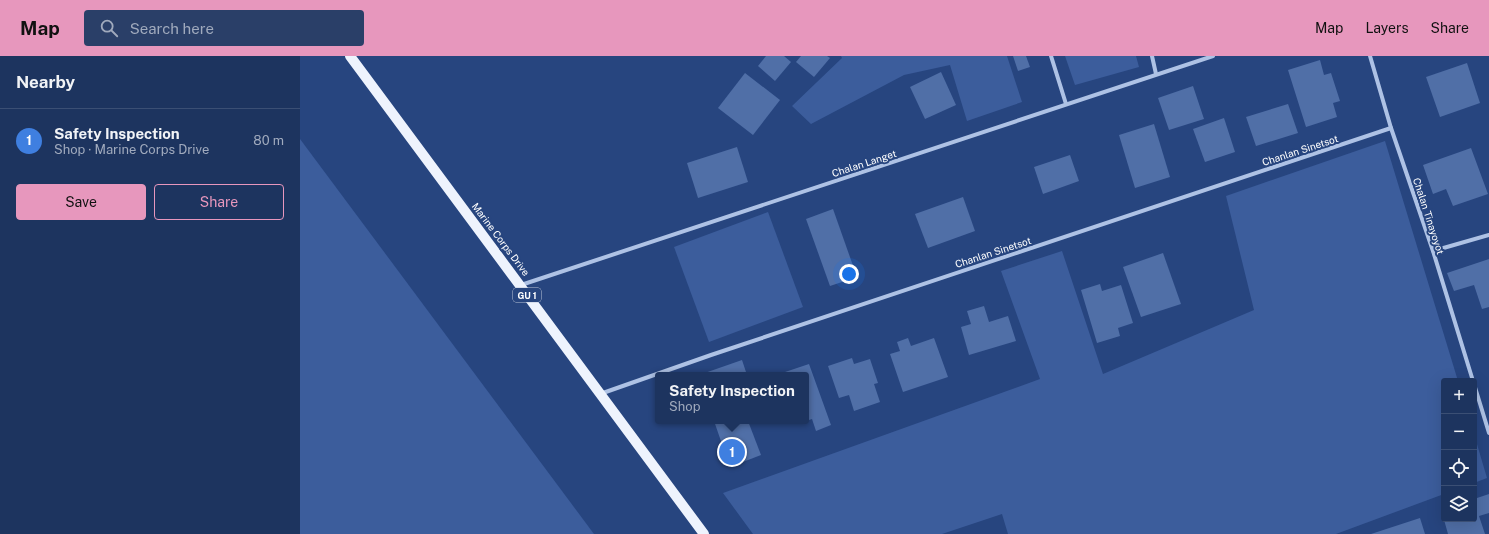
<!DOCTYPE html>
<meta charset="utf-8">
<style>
body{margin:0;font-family:"Public Sans",sans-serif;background:#2a3f68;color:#f1f3f6}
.controls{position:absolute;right:12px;bottom:12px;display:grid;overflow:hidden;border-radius:4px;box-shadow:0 4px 16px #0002}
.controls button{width:36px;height:36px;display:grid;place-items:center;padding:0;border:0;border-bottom:1px solid #3b4f74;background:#1d345f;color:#f1f3f6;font:20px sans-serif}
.you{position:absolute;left:549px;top:218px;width:14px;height:14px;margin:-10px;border:3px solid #fff;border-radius:50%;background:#1a73e8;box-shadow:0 0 0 6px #1a73e833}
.badge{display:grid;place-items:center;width:26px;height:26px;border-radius:50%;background:#e797bd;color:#fff;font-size:13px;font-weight:700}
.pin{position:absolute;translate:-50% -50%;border:2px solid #fff;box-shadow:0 1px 4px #0006}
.popup{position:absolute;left:355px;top:316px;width:154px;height:52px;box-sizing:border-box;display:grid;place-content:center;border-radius:4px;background:#1d345f;filter:drop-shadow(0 1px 3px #0005);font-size:13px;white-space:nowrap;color:#a0aabd}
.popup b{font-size:15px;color:#f1f3f6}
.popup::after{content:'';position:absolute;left:50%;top:100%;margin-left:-8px;border:8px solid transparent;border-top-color:#1d345f}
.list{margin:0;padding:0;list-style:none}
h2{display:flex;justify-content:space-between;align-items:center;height:52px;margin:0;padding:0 16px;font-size:17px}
h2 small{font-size:13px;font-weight:400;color:#a0aabd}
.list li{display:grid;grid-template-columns:26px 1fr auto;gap:12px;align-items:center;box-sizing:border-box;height:64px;padding:0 16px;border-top:1px solid #3b4f74}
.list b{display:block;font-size:15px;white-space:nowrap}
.list p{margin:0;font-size:13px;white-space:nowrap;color:#a0aabd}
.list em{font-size:13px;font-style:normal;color:#a0aabd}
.actions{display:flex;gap:8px;padding:12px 16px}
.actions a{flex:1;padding:9px 0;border:1px solid #e797bd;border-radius:4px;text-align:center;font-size:14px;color:#e797bd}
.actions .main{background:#e797bd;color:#111}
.icon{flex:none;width:22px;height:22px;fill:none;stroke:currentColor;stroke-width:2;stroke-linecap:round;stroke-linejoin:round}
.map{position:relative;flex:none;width:1189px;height:478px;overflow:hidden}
header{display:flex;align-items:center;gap:24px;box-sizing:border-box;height:56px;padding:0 20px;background:#e797bd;color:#111}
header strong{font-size:19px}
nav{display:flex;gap:22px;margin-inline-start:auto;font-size:14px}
.search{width:280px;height:36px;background:#2a3f68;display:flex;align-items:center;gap:10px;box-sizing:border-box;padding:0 14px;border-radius:4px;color:#a0aabd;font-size:15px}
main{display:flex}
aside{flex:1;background:#1d345f}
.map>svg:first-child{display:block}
.green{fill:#3c5d9c}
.building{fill:#506fa7}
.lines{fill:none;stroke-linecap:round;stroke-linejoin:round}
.street{stroke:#aec2e5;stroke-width:4}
.primary{stroke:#eef3fd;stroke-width:10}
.labels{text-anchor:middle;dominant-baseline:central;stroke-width:4;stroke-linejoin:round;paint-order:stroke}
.shield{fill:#27457f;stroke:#bec7d9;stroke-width:1}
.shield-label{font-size:9px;font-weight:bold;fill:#fff}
.street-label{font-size:10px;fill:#fff;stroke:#27457f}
</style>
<header>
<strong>Map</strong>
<div class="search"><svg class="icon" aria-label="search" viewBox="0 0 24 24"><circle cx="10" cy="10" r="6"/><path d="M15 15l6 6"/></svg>Search here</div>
<nav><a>Map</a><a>Layers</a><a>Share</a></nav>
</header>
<main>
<aside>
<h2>Nearby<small></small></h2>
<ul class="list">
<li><span class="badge" style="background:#3f7fe0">1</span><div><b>Safety Inspection</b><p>Shop · Marine Corps Drive</p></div><em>80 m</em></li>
</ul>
<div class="actions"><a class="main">Save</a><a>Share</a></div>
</aside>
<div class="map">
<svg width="1189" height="478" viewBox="0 0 1189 478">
<rect width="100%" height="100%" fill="#27457f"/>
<g class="green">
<path d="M541,0H707L722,46L667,65L650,9L604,19L511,68L492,50L542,2Z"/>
<path d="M765,0H836L839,11L775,29Z"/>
<path d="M0,83L294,478H0Z"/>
<path d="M1085,85L1158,325H1144V438L1036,478H708L702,458L642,478H453L423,437L740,323L701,215L762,195L803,318L954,254L926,140Z"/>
<path d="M468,156L503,251L409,286L374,191Z"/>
<path d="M1174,378L1187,422L1174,427Z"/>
</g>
<g class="building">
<path d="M466,0H484L491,6L475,25L458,10Z"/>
<path d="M501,0H527L530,2L514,21L496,6Z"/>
<path d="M713,0H726L730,11L718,15Z"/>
<path d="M1020,4L1024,19L1031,17L1040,45L1033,47L1037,61L1006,71L988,14Z"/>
<path d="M1167,7L1180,47L1140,61L1126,21Z"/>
<path d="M641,16L656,49L625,63L610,31Z"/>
<path d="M445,17L480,44L453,79L418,52Z"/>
<path d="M893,30L904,63L869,74L858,42Z"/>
<path d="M988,48L998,77L956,90L946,61Z"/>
<path d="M924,62L935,96L905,106L893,73Z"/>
<path d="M854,68L870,121L835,132L819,79Z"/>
<path d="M437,91L448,126L398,142L387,107Z"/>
<path d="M1171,92L1188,138L1153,150L1146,133L1133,138L1123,109Z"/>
<path d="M770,99L779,125L743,138L734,111Z"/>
<path d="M663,141L675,175L628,192L615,158Z"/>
<path d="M533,153L557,221L530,230L506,163Z"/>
<path d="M863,197L881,248L841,261L823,211Z"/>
<path d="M1189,203V251L1182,253L1174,229L1154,235L1147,217Z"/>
<path d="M800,228L802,235L821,229L833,267L818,272L820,280L797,287L781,234Z"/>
<path d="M684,250L689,266L708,260L716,285L669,299L661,271L671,268L667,255Z"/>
<path d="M608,282L611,290L634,282L648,321L603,336L590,298L600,295L597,286Z"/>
<path d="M552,302L554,308L570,303L578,327L574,328L580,346L554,355L549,339L539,342L528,310Z"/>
<path d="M442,304L447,319H399Z"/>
<path d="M509,308L531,369L516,375L512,363L506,365V319H486L485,316Z"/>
<path d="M414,365H448L461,399L430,411Z"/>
<path d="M1189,438V457L1179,460L1185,478H1148L1141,453L1144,452V463H1174V443Z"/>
<path d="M1120,462L1125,478H1071Z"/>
</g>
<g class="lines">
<g class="street">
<path d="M751,0L766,48"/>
<path d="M852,0L856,18"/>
<path d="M1070,0L1091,72L1133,195L1173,325"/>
<path d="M1133,195L1189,179"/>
<path d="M221,229L913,0"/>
<path d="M1174,328L1189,377"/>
<path d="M300,338L411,299L1091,72"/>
</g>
<path class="primary" d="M50,0L404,478"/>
</g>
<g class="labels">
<rect class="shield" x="213" y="232" width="28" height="14" rx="3"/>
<g class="shield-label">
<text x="227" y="239">GU 1</text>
</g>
<g class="street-label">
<text transform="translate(1000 94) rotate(-18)">Chanlan Sinetsot</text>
<text transform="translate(564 107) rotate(-18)">Chalan Langet</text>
<text transform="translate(1129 160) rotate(72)">Chalan Tinayoyot</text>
<text transform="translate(201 183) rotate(53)">Marine Corps Drive</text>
<text transform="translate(693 196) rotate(-18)">Chanlan Sinetsot</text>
</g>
</g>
</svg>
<div class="controls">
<button>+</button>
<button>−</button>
<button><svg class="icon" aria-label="locate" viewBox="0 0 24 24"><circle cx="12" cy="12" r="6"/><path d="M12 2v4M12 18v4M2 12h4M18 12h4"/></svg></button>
<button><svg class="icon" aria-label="layers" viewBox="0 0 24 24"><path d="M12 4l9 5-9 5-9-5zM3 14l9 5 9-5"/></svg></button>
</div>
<div class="you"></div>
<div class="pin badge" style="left:432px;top:396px;background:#3f7fe0">1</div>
<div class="popup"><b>Safety Inspection</b>Shop</div>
</div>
</main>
